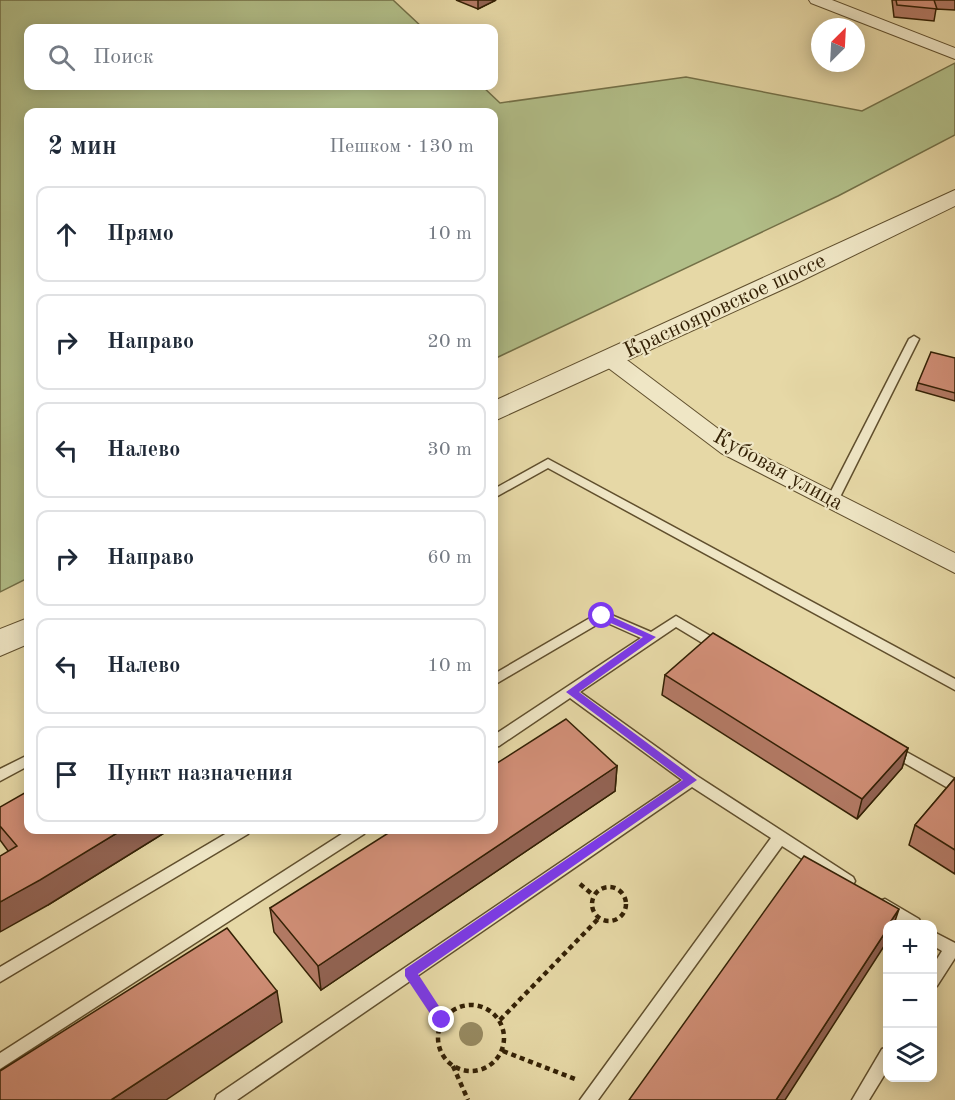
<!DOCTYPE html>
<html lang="ru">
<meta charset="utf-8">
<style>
body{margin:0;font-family:"Old Standard TT",serif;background:#f6f6f7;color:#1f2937}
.controls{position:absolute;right:18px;bottom:18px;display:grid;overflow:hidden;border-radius:12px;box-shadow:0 3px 15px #0003}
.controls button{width:54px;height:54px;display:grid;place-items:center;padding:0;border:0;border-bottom:2px solid #e0e1e3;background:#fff;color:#1f2937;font:30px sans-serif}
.compass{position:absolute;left:811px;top:18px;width:54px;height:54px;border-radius:50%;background:#fff;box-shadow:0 3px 15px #0003;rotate:24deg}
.stop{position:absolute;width:18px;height:18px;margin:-14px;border:4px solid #7c3aed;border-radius:50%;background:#fff}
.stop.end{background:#7c3aed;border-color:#fff;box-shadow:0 2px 6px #0008}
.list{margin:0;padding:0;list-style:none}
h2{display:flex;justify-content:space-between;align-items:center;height:78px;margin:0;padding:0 24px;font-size:26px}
h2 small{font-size:20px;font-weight:400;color:#747a83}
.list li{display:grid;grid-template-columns:39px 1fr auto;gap:18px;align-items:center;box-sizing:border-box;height:96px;margin:0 12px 12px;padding:0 12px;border:2px solid #e0e1e3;border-radius:12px}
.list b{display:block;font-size:22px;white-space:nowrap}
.list em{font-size:20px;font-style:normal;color:#747a83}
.icon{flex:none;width:33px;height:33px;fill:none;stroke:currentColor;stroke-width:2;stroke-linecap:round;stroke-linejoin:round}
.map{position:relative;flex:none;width:955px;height:1100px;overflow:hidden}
.search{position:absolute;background:#fff;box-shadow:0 3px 15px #0003;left:24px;top:24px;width:474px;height:66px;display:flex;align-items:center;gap:15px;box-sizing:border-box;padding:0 21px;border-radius:12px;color:#747a83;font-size:22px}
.panel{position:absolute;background:#fff;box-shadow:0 3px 15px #0003;left:24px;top:108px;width:474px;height:726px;border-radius:12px}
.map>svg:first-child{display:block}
.green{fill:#b2bf89;stroke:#737047;stroke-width:1.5}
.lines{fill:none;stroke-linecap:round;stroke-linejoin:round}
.service-casing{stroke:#604f2d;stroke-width:3}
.minor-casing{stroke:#604f2d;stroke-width:2}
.tertiary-casing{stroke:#604f2d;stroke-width:2}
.path{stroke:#342105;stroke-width:4.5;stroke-dasharray:5 4;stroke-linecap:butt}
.service{fill:#efe6c5;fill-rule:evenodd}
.minor{fill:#efe6c5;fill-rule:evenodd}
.tertiary{fill:#efe6c5;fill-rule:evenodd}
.tree{fill:#968960}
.wall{fill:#b37a65;stroke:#342105;stroke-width:1.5}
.shaded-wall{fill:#926353;stroke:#342105;stroke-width:1.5}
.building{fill:#d08e76;stroke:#342105;stroke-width:1.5}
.route{fill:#7c3aed}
.labels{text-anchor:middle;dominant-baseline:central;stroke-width:4.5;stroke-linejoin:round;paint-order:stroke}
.street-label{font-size:22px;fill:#342105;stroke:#efe6c5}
</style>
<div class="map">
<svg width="955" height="1100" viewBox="0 0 955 1100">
<rect width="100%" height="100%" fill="#e6d8a6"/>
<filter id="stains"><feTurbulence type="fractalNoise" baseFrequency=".00333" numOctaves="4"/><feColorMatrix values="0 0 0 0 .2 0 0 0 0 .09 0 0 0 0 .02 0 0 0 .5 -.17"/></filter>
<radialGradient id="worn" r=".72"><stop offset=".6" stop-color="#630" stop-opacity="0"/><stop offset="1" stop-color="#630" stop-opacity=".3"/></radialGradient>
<path class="green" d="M0,0H393L423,28H28V86H482L500,103L686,77L862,111L955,63V135L838,196L494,359V112H28V578L0,592Z"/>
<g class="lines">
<g class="service-casing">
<g id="service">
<path d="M914,336L919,339L838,501L832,505L828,504L826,501L909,339Z"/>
<path d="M548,459L955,679V690L548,468L494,498V489Z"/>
<path d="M602,611L651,632L676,616L724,644L725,647L724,650H714L676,627L580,692L697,776L853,877L855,881L853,885L848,887L843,885L782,846L598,1100H580L771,838L692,787L237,1100H215L217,1095L682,780L570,698L499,746L494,747V735L641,638L603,621L494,685V674Z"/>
<path d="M892,744L955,779V792L887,753L885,749L887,745Z"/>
<path d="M28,755V766L0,781V769Z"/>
<path d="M232,830H250L248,834L0,982V967Z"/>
<path d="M348,830H366L364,834L0,1069V1053Z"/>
<path d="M885,899L919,919L921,924C906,924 886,921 878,905L880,901Z"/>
<path d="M932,931L955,943V958L937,986L932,988V967L942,951L932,945Z"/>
<path d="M888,1047V1069L869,1100H852L882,1049Z"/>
</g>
</g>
<g class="minor-casing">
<g id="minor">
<path d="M809,0H832L955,48V59L811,3Z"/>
<path d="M611,352L619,354L737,443L955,553V573L721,453L603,364L600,359L603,354Z"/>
</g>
</g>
<g class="tertiary-casing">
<g id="tertiary">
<path d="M955,190V206L799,282L494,421V401Z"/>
<path d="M28,618V644L0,656V629Z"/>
</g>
</g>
<g class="path">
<path d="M580,884L593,895"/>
<circle cx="609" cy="904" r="17"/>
<path d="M422,990L442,1020"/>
<circle cx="471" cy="1038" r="33"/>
<path d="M500,1020L600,917"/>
<path d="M503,1051L575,1079"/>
<path d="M453,1066L468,1100"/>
</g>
<use href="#service" class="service"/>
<use href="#minor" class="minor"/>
<use href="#tertiary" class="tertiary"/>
</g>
<circle class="tree" cx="471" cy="1034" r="12"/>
<g class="wall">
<path d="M456,0H496L478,9Z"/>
<path d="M892,0H955V10L936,9L934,21L894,17Z"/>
<path d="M955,358V401L916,390L918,383Z"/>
<path d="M665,675L908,748L902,768L857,819L662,695Z"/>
<path d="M617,766L615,791L321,990L274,932L270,908Z"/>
<path d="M955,778V874L909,845L915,825Z"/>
<path d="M0,807L28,830H169L48,905L0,840Z"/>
</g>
<g class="shaded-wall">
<path d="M478,0H496L478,9Z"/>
<path d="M908,748L902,768L857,819L862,799Z"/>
<path d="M617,766L615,791L321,990L318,966Z"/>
<path d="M122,830H169L48,905L0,932V902Z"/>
<path d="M899,909L894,924H889Z"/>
<path d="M888,928V940L785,1100H776Z"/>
<path d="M277,991L282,1022L166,1100H111Z"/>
</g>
<g class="building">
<path d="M896,0H934L937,9L897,5Z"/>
<path d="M931,352L955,358V393L918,383Z"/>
<path d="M713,633L908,748L862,799L665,675Z"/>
<path d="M566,719L617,766L318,966L270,908L393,830H494V765Z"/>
<path d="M955,778V850L915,825Z"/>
<path d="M28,791V830H122L40,880L0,902V856L17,846L0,826V807Z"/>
<path d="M804,856L899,909L889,924H888V928L776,1100H629Z"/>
<path d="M227,928L277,991L111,1100H0V1071Z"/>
</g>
<path class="route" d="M602,612L656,637L579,692L697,780L418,974L448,1020L446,1024H437L405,976V969L683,780L566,692L643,637L599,618L597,616Z"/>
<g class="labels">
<g class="street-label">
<text transform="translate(725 306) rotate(-25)">Краснояровское шоссе</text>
<text transform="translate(778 470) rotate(29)">Кубовая улица</text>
</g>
</g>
<rect width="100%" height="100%" filter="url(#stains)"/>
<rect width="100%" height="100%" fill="url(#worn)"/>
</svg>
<div class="controls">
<button>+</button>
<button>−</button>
<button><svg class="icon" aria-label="layers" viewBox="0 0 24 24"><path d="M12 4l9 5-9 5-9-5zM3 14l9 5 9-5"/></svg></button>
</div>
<svg class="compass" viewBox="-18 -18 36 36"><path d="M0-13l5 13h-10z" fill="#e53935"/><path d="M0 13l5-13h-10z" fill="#747a83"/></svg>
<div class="stop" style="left:602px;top:616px"></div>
<div class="stop end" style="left:442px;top:1020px"></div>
<div class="search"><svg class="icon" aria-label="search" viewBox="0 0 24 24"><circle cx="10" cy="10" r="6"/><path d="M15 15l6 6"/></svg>Поиск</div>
<section class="panel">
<h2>2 мин<small>Пешком · 130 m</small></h2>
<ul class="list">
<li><svg class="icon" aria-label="ahead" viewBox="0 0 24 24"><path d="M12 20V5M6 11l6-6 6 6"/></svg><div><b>Прямо</b></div><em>10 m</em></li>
<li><svg class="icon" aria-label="right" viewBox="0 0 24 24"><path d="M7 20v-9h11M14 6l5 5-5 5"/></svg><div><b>Направо</b></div><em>20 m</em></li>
<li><svg class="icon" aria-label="left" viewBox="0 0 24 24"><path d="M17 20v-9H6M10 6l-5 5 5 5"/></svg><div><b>Налево</b></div><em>30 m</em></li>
<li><svg class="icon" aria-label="right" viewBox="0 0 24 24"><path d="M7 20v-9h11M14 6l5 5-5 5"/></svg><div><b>Направо</b></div><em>60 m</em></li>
<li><svg class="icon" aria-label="left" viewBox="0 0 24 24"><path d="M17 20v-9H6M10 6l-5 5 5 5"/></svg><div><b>Налево</b></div><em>10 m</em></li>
<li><svg class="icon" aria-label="arrive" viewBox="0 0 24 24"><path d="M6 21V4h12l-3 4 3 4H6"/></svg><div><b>Пункт назначения</b></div></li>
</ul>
</section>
</div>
